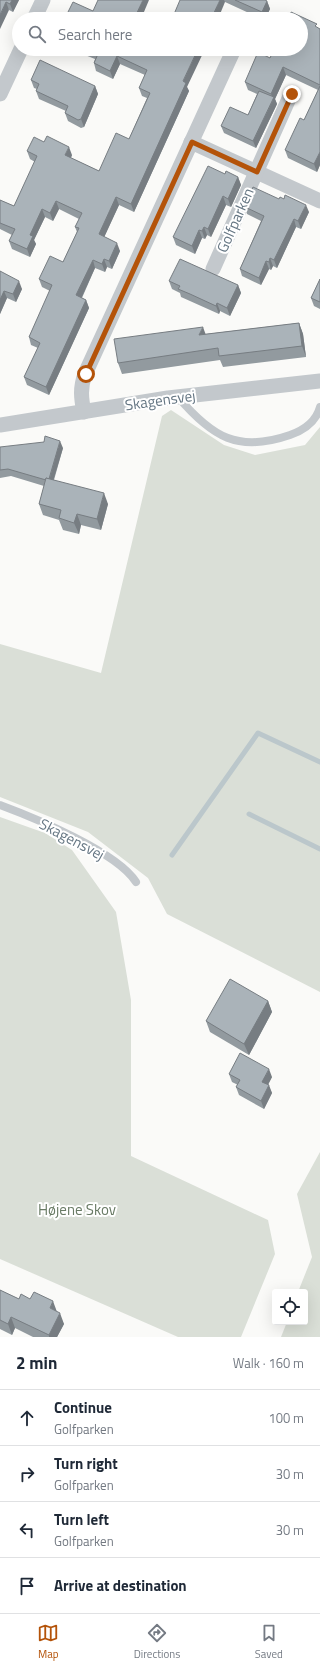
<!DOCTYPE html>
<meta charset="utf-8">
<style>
body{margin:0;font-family:"Titillium Web",sans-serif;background:#f6f6f7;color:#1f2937}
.controls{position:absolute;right:12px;bottom:12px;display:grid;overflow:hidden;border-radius:4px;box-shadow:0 4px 16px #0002}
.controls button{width:36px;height:36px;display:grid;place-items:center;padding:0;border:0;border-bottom:1px solid #e0e1e3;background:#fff;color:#1f2937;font:20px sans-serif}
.stop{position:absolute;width:12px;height:12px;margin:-9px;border:3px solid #b45309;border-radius:50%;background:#fff}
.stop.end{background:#b45309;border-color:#fff;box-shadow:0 1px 4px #0008}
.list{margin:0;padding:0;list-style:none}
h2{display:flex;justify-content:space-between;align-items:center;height:52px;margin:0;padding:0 16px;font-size:17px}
h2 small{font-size:13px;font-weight:400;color:#747a83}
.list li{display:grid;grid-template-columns:26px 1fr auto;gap:12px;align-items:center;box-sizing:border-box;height:56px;padding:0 16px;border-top:1px solid #e0e1e3}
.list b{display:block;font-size:15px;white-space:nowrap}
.list p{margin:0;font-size:13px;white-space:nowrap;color:#747a83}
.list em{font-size:13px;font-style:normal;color:#747a83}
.icon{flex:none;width:22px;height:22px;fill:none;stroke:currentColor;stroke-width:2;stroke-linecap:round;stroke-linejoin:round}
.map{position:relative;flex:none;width:320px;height:1337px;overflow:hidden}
.search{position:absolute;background:#fff;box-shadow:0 4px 16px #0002;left:12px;right:12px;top:12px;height:44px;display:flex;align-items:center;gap:10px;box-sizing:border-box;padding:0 14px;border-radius:22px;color:#747a83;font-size:15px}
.sheet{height:276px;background:#fff}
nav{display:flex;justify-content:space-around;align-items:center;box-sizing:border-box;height:56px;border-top:1px solid #e0e1e3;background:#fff;font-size:11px;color:#747a83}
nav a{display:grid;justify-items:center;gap:2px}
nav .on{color:#b45309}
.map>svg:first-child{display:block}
.green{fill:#dadfd7}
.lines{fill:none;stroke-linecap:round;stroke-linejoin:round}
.stream{stroke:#bbc7cb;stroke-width:5}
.service{stroke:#c3c8cc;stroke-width:8}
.minor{stroke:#c3c8cc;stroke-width:15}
.wall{fill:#929a9f}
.shaded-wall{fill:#777d82}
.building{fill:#aab3b9;stroke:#777d82}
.route{stroke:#b45309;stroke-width:5}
.labels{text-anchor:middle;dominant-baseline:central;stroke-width:4;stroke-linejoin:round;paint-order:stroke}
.street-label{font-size:15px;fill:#657683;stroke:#fff}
.park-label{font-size:15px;fill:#687a64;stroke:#fff}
</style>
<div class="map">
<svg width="320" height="1337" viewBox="0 0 320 1337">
<rect width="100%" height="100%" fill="#fafaf8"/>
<g class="green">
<path d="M171,410L224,445L255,455L305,445L320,427V992L167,914L148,878L88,832L0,797V644L101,673L162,416Z"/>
<path d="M0,817L45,833L72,850L116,912L131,1000V1156L268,1220L275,1254L241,1337H178L0,1259Z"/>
<path d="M320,1152V1337H281L287,1322H305V1292H298L312,1257L297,1194Z"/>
</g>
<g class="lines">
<g class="stream">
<path d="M249,814L320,849"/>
<path d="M172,855L258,733L320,762"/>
</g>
<g class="service">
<path d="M178,397C212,437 238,453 290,435C304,430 316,422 320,407"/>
<path d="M0,805C35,818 117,852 136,882"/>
</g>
<g class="minor">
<path d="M34,19L43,0"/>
<path d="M0,94L21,49"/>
<path d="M191,142L320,201"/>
<path d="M213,269L291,94"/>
<path d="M84,412C81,398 80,388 85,374L234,49"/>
<path d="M0,425L168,398L320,381"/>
</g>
</g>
<g class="wall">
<path d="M0,0H19L13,12L9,10Z"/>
<path d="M180,0H265L267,1L270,9L265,19H262L225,2Z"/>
<path d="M93,11L141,19H68L66,16Z"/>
<path d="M318,28L320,29V165L317,172L288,158L285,150L304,120L318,90L286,75L275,99L277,104L256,148L224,133L221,126L248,115L257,94L248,90L245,82L270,58Z"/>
<path d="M83,49H154L187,87L189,91L134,212L119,205L104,237L120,251L112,269L107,267L105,272L95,268L82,298L86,300L89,308L49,395L27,385L24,377L38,348L31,345L29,337L50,291L42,287L39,279L63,262L77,232L75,227L79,219L59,209L53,221L45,217L34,240L36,244L30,257L12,249L9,241L12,235L0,229V200L14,206L35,162L30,159L27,151L72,155L71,158L99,171L129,139L147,98L142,96L139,88L145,75L120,64L113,79L96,71L94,63L95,59L85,55Z"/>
<path d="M31,80L95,86L98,94L84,127L81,128L68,121L65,113L66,111L39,99L36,91L37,89L34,88Z"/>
<path d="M225,174L238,177L241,185L231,207L226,205L211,237L207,235L205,239L202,238L195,254L176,245L173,237Z"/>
<path d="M279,199L309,212L301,229L296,227L277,268L273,266L271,270L269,269L261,285L242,276L240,269L261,221L247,214L245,207Z"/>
<path d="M0,271L22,289L16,302L7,298L0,314Z"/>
<path d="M320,279V309L314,306L311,298Z"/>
<path d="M169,281L238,285L241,293L230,316L220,311L219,314L181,297L180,293L172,289Z"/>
<path d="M299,323L303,334L306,357L223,367L220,360L122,374L118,363L206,334Z"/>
<path d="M0,447L63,448L54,480L108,504L101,530L81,525L79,534L63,530L59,520L43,515L39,504L44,486L11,476L0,478Z"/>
<path d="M268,1001L272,1012L249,1055L210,1032L206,1021Z"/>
<path d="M229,1074L272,1077L268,1085L272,1093L264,1109L239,1095L236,1087L238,1085L232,1082Z"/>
<path d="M0,1290L19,1299L57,1312L64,1324L57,1337H33L15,1328L12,1335L0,1329Z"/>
</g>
<g class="shaded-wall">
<path d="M12,0H19L13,12L10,4Z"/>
<path d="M143,0H149L141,19H134Z"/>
<path d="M220,0H224L225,2L218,19H211Z"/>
<path d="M267,1L270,9L265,19H264L262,12Z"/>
<path d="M6,2L9,10L0,29V15Z"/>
<path d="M198,49H205L187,87L189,91L134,212L131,204L183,81Z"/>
<path d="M117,56L120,64L113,79L110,71Z"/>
<path d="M283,67L286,75L275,99L277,104L256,148L253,141L273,100L271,94Z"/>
<path d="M95,86L98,94L84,127L81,119Z"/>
<path d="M69,147L72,155L68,163L65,155Z"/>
<path d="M320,152V165L317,172L314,164Z"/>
<path d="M238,177L241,185L231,207L228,199Z"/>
<path d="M223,196L226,205L211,237L208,229Z"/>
<path d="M116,197L119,205L102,242L99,234Z"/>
<path d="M56,201L59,209L53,221L50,213Z"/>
<path d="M306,205L309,212L301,229L298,221Z"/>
<path d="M42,209L45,217L34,240L36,244L30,257L27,249L30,235Z"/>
<path d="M294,219L296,227L277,268L274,260Z"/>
<path d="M204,227L207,235L205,239L202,231Z"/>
<path d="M199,230L202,238L195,254L192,246Z"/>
<path d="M117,243L120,251L112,269L109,261Z"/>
<path d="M270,258L273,266L271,270L269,262Z"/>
<path d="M104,259L107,267L105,272L102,264Z"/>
<path d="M93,260L95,268L79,303L76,295Z"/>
<path d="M266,261L269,269L261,285L259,278Z"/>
<path d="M19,281L22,289L16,302L13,294Z"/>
<path d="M238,285L241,293L230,316L227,308Z"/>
<path d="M4,291L7,298L0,314V300Z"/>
<path d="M86,300L89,308L49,395L46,387Z"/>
<path d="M217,303L220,311L219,314L216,306Z"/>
<path d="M299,323L303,334L306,357L302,346Z"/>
<path d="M203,327L207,338L199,335Z"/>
<path d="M60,441L63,448L51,488L49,481Z"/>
<path d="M104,493L108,504L101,530L97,519Z"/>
<path d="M77,514L81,525L79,534L74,523Z"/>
<path d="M268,1001L272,1012L249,1055L244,1044Z"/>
<path d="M269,1069L272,1077L265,1090L262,1082Z"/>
<path d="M269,1085L272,1093L264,1109L261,1101Z"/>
<path d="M53,1301L57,1312L50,1308Z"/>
<path d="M60,1313L64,1324L57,1337H49V1335Z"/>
<path d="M11,1317L15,1328L12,1335L8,1324Z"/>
</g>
<g class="building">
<path d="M0,0H12L10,4L6,2L0,15Z"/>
<path d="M98,0H143L134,19H74L66,16L73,2L93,11Z"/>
<path d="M180,0H220L211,19H172Z"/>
<path d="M235,0H265L267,1L262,12Z"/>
<path d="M291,12L317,24L315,26L320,29V85L283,67L271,94L245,82L258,52L270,58L274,49H301V19H288Z"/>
<path d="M87,49H154L157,51L158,49H198L183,81L186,83L131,204L116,197L99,234L117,243L109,261L104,259L102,264L93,260L76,295L86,300L46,387L24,377L40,343L29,337L52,285L39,279L50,256L63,262L79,228L75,227L82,213L56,201L50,213L42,209L30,235L33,236L27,249L9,241L15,229L0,223V200L14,206L37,156L27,151L34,137L44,142L47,136L69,147L65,155L99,171L116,133L129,139L150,93L139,88L147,70L117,56L110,71L94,63L98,54Z"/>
<path d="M40,60L95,86L81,119L78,120L65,113L68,106L36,91L39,84L31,80Z"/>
<path d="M320,86V152L314,164L285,150L300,118L304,120Z"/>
<path d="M259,91L274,97L253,141L221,126L230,107L248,115Z"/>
<path d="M208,166L225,174L226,171L238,177L228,199L223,196L208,229L204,227L202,231L199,230L192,246L173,237Z"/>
<path d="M253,187L279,199L280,197L284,199L285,195L306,205L298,221L294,219L274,260L270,258L269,262L266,261L259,278L240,269L264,216L245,207Z"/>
<path d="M180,259L238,285L227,308L217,303L216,306L190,294L178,289L180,286L169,281Z"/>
<path d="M0,271L19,281L13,294L4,291L0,300Z"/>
<path d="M320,279V302L311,298Z"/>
<path d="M299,323L302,346L219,356L218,348L118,363L114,339L203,327L199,335Z"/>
<path d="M45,436L60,441L49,479L46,478V480L8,469L0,470V447L44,442Z"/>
<path d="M46,478L104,493L97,519L77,514L74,523L59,518L61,510L39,504Z"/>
<path d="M230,979L268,1001L244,1044L206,1021Z"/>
<path d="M240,1053L269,1069L262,1082L269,1085L261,1101L236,1087L240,1080L229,1074Z"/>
<path d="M0,1290L19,1299L21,1294L30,1299L34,1292L53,1301L50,1308L60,1313L49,1335L11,1317L8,1324L0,1320Z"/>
</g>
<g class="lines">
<path class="route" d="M86,374L192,142L257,172L292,94"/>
</g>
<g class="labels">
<g class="street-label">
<text transform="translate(235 220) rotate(-66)">Golfparken</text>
<text transform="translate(160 400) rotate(-8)">Skagensvej</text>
<text transform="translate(72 839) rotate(28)">Skagensvej</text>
</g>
<g class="park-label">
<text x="77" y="1209">Højene Skov</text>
</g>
</g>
</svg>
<div class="controls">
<button><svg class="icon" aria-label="locate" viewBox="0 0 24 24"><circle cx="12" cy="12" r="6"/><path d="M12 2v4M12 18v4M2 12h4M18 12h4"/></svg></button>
</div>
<div class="stop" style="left:86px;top:374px"></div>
<div class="stop end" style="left:292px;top:94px"></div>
<div class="search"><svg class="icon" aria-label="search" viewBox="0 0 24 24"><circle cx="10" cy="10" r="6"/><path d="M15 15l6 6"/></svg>Search here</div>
</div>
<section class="sheet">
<h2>2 min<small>Walk · 160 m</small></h2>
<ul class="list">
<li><svg class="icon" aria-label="ahead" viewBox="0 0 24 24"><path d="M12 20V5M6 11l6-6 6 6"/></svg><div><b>Continue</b><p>Golfparken</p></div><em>100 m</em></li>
<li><svg class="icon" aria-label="right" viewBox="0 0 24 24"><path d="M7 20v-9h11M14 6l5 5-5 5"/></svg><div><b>Turn right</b><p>Golfparken</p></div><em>30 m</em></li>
<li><svg class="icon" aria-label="left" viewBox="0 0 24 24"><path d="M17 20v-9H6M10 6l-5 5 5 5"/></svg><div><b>Turn left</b><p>Golfparken</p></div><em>30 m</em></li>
<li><svg class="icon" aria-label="arrive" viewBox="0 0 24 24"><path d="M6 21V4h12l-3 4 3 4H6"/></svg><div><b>Arrive at destination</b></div></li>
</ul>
</section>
<nav>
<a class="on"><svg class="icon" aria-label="map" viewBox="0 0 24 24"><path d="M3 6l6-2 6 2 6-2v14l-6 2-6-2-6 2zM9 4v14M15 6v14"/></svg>Map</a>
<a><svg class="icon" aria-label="directions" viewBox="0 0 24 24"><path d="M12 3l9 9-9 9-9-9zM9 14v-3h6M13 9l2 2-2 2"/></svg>Directions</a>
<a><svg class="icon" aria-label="saved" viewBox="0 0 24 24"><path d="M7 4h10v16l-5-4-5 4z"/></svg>Saved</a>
</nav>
